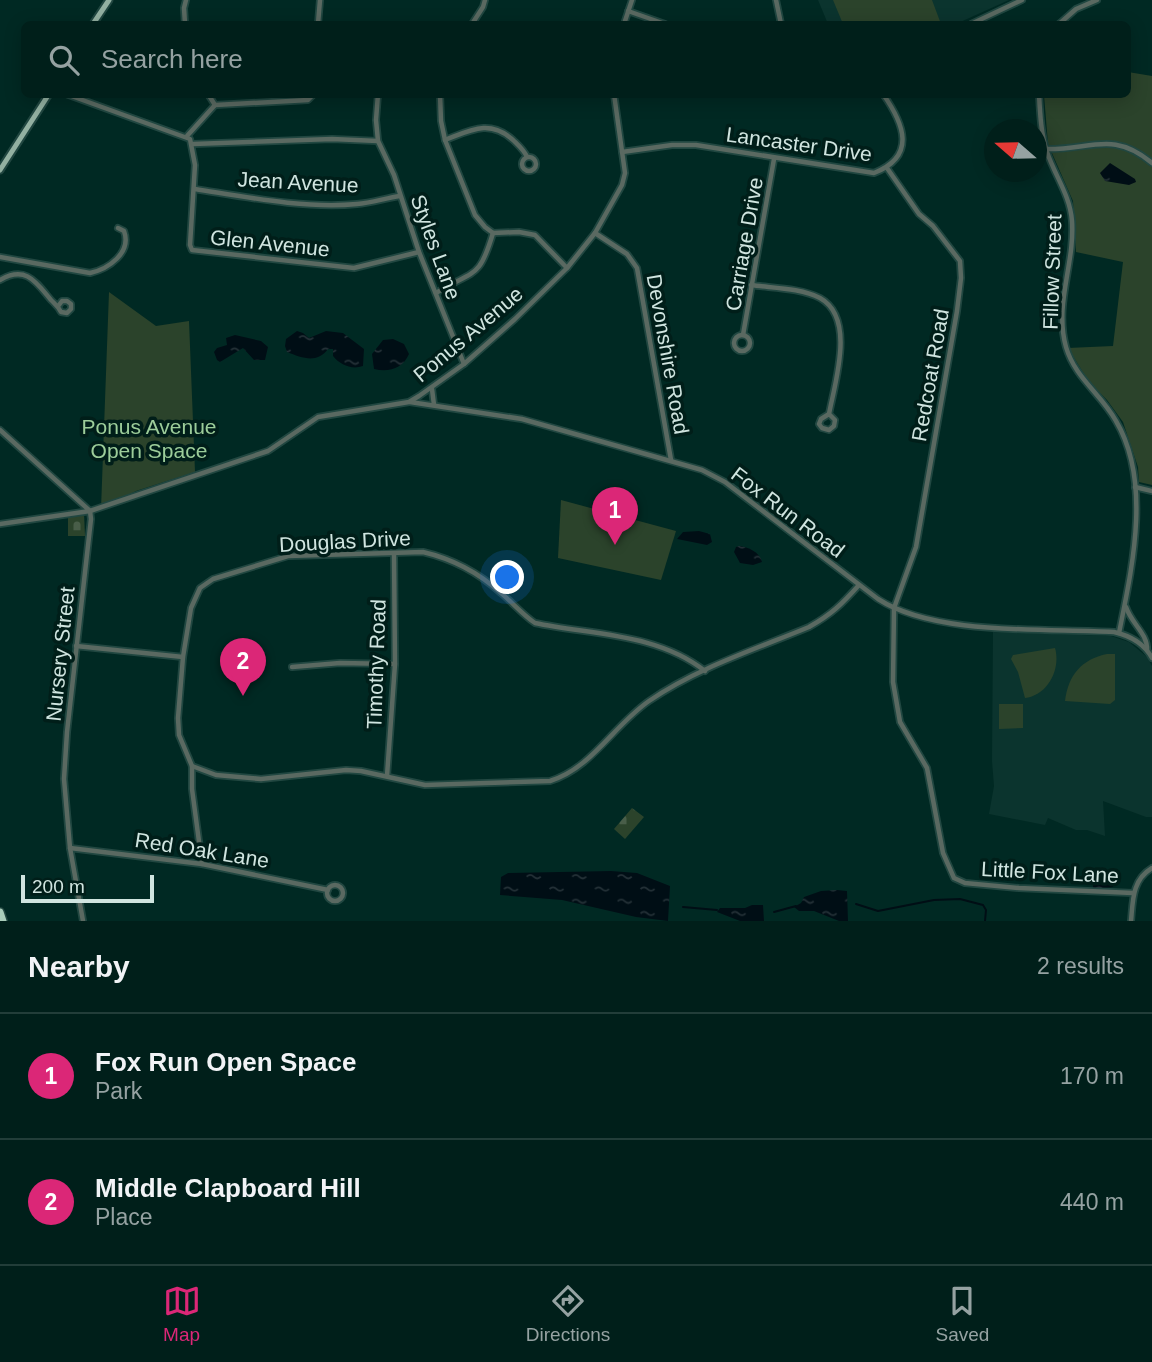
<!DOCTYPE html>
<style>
body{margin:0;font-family:Helvetica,sans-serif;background:#0a2723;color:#f1f3f6}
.compass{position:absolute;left:984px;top:119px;width:63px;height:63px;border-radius:50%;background:#001f1a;box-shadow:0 4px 18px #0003;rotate:290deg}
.scale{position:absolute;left:21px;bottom:18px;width:133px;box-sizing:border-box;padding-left:7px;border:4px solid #d0e5e0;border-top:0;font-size:19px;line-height:24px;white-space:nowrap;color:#d0e5e0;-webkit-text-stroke:5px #001e19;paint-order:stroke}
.you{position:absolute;left:508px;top:578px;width:24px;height:24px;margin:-18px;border:5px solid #fff;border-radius:50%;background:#1a73e8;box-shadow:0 0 0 10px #1a73e833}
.badge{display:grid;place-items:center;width:46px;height:46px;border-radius:50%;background:#db2777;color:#fff;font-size:23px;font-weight:700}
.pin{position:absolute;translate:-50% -58px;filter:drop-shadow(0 2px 4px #0008)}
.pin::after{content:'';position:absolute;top:37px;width:24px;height:21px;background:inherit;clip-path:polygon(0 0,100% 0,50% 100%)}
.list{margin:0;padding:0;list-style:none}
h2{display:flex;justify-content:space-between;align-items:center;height:91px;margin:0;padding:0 28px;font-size:30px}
h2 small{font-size:23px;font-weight:400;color:#95a2a2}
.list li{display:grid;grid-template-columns:46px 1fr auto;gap:21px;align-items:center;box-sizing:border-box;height:126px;padding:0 28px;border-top:2px solid #223d39}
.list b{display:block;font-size:26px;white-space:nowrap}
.list p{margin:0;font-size:23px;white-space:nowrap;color:#95a2a2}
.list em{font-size:23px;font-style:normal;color:#95a2a2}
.icon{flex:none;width:38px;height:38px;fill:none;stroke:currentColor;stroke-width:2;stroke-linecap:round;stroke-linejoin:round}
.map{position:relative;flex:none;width:1152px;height:921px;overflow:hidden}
.search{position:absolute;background:#001f1a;box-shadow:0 4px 18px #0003;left:21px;right:21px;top:21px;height:77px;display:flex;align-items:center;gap:18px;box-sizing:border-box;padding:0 24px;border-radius:10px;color:#95a2a2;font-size:26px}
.sheet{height:343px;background:#001f1a}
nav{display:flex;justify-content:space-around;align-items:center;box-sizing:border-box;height:98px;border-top:2px solid #223d39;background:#001f1a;font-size:19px;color:#95a2a2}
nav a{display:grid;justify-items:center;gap:4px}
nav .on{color:#db2777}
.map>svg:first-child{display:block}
.built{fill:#0b342e}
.green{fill:#2b432b}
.cemetery{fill:url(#cemetery-stones)}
.water{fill:url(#water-ripples)}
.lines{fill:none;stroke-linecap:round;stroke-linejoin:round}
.stream{stroke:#000e15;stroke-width:2}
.minor-casing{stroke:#214741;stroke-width:8}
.major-casing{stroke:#214741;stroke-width:9}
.highway-casing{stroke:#214741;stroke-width:10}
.minor{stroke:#5a6961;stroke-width:4.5}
.major{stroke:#92b0a1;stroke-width:5}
.highway{stroke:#a9cdba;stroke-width:7}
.labels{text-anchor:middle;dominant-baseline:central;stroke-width:7;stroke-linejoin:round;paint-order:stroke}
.street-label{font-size:21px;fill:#d0e5e0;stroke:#001e19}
.park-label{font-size:21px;fill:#9ccd9a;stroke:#001e19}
</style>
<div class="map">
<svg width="1152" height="921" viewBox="0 0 1152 921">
<defs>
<pattern id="cemetery-stones" width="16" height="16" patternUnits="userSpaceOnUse" patternTransform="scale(1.75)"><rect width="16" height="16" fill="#2b432b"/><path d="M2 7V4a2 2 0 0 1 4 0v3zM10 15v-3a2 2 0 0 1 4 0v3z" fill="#495e49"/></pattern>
<pattern id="water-ripples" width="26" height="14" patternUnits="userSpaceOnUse" patternTransform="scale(1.75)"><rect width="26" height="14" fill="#000e15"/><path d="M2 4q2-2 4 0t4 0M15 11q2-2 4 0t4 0" fill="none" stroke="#243137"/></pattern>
</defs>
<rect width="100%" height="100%" fill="#002923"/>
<g class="built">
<path d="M818,0H1009L956,24H828Z"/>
<path d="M993,632L1111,636L1129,642L1147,657L1152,666V817H1146L1103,801L1105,836L1087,830H1076L1048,818L1045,825L989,814L994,786L992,761Z"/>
</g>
<g class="green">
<path d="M833,0H932L941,24H843Z"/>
<path d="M1128,72L1152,76V485L1139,482L1138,467L1123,422L1107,400L1089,382L1068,348L1113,346L1123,262L1076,252L1073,201L1048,144L1044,95L1128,94Z"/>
<path d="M109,292L156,326L189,321L195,472L136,491L101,509Z"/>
<path d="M561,500L676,531L661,580L558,558Z"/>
<path d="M1055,648C1061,669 1048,695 1025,698L1018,672L1011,659L1013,655Z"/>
<path d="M1107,654H1115V700L1110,704L1065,701C1068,675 1082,659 1107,654Z"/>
<path d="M999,704H1023V728L999,729Z"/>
</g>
<g class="cemetery">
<path d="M84,514L85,536H68V516Z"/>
<path d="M632,808L644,817L625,839L614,829Z"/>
</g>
<g class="water">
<path d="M1110,163L1135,179L1136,182L1129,185L1105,181L1100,173Z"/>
<path d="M297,331L303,333L309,338L326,331L343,333L364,349L363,366C352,370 340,365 333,356V349H328C317,364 302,358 287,352L285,346L286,339Z"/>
<path d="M235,335L261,341L268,347L265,360H254L243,348L220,362L217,360L214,352L217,348L227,345L226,338Z"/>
<path d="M393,339L404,344L409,354C403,368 389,373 374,369L372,354L383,340Z"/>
<path d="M699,531L710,534L712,542L707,545L677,539L683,532Z"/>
<path d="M739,546C748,547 760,552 762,562L753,565L740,563L734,552L736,547Z"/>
<path d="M1105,868L1114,880L1113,887L1093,889V878L1101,869Z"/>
<path d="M611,871L637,873L670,886L668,921L636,917L562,900L500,895L501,877L508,873Z"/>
<path d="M837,890L847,891L848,921H839L814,911H799L794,907L801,903L804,897L821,891Z"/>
<path d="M752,905H763L764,921H740L717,912L720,908H745Z"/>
</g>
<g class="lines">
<g class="stream">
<path d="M856,904L878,911L934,900L960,899L983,905L986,910L985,921"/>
<path d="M683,907L717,910"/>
<path d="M774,912L796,906"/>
</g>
<g class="minor-casing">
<g id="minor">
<path d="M776,0L781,24"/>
<path d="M628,11L665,24"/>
<path d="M185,24L184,8L186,0"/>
<path d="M318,24L320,0"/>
<path d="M472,24L483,7L485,0"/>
<path d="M624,24L632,0"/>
<path d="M971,24L1022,0"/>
<path d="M1059,24L1076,9L1097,0"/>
<path d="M66,94L190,139L195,165L190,245L192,250L354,268L419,252"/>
<path d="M208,94L215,105"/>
<path d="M378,94L376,120L378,141L394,175L419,252L464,364"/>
<path d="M440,94L441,121L445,140L475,215L485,227L493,233L519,232L535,235L567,268"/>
<path d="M1039,94C1040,113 1041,135 1047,152C1055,176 1070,195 1072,221C1075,264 1054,304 1066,347C1075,378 1101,394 1116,421C1152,482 1132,568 1119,633"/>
<path d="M215,105L308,100L314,94"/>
<path d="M187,136L215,105"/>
<path d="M445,140C471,130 490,119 513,140C518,145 524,150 527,157"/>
<path d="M193,144L332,139L378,141"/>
<path d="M1046,149C1091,150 1113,130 1152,163"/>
<path d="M622,152L672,145H696L874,173C917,156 904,124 883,94"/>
<circle cx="529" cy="164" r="7"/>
<path d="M887,168L919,214L933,226L960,261L961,278L957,311L916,547L894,608L893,682L900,722L927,768L943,853L954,878L965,883L1019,888L1133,893"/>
<path d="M195,189C246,197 306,209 357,204C371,203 386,198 400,196"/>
<path d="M595,233L627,254L637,268L671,460"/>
<path d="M0,257L90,273C108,269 132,253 124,231L118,228"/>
<path d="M0,280C26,265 36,282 51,300C56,305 58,306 61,312L67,313L71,309V304L67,301H62L59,305"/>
<path d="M751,285C772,288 801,288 820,298C856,318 835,382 829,414L821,419L819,424L822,428L829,430L834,426L835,420L829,414"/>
<path d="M436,293C475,269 479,280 493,233"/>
<path d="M743,335L774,159"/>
<circle cx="742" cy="343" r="8"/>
<path d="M432,389L434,405"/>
<path d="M410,402L522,419L702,470L725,482L878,599C935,636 1046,628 1114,632C1131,636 1144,643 1152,658"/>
<path d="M0,430L90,511L91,519L67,732L64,779L70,848L83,921"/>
<path d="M1135,487L1152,491"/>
<path d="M0,524L90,511L268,451L318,417L409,402L419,396L464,364L515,319L567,268L595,233L622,185L625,173L614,94"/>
<path d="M1126,607C1131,623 1148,634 1147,650"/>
<path d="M76,646L183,657"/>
<path d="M292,667L340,663L395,664"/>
<path d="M192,766L216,775L261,779L346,770L361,771L425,785L550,781C592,768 613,726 649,701C697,668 756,649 809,627C832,614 842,604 859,585"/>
<path d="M387,776L395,664L394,554"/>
<path d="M70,848L202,864L328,890"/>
<path d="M202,864L192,789V766L179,735L178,718L183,657L191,608L200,588L213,579L288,556L423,552C453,559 479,573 501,593C513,603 522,614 535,623C592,635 657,633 705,671"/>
<circle cx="335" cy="893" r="8"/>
<path d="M1131,921C1133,900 1132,880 1152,868"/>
</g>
</g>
<g class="major-casing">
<g id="major">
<path d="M93,24L109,0"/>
<path d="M0,170L49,94"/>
</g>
</g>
<g class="highway-casing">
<path id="highway" d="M0,912L3,921"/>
</g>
<use href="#minor" class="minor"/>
<use href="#major" class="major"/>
<use href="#highway" class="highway"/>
</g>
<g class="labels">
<g class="street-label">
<text transform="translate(799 144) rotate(8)">Lancaster Drive</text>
<text transform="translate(298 182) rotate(3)">Jean Avenue</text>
<text transform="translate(270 243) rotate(6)">Glen Avenue</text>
<text transform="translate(744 244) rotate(-80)">Carriage Drive</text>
<text transform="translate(436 247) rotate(70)">Styles Lane</text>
<text transform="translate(1052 272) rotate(-88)">Fillow Street</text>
<text transform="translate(468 334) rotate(-40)">Ponus Avenue</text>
<text transform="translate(668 354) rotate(80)">Devonshire Road</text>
<text transform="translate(930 375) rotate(-80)">Redcoat Road</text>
<text transform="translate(788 512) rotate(37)">Fox Run Road</text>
<text transform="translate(345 541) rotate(-3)">Douglas Drive</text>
<text transform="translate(60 654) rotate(-84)">Nursery Street</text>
<text transform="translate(376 664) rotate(-88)">Timothy Road</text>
<text transform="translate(202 850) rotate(9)">Red Oak Lane</text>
<text transform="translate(1050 872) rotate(3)">Little Fox Lane</text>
</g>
<g class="park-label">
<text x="149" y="426">Ponus Avenue<tspan x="149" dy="24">Open Space</tspan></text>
</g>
</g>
</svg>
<svg class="compass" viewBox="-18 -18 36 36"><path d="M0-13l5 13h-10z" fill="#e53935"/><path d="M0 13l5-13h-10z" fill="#95a2a2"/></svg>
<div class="scale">200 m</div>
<div class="you"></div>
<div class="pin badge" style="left:615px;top:545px">1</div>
<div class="pin badge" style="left:243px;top:696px">2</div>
<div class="search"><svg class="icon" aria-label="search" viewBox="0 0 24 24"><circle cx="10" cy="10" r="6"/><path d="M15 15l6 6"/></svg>Search here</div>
</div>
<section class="sheet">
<h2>Nearby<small>2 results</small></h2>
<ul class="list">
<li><span class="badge">1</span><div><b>Fox Run Open Space</b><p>Park</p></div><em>170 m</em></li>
<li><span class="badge">2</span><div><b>Middle Clapboard Hill</b><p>Place</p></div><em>440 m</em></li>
</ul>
</section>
<nav>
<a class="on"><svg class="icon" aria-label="map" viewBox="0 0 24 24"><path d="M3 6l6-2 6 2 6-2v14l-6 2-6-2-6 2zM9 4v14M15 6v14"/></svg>Map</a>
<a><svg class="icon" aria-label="directions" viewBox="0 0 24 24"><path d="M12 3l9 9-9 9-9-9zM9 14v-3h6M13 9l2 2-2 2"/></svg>Directions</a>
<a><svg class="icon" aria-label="saved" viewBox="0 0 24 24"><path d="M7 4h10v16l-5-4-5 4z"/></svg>Saved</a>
</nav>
